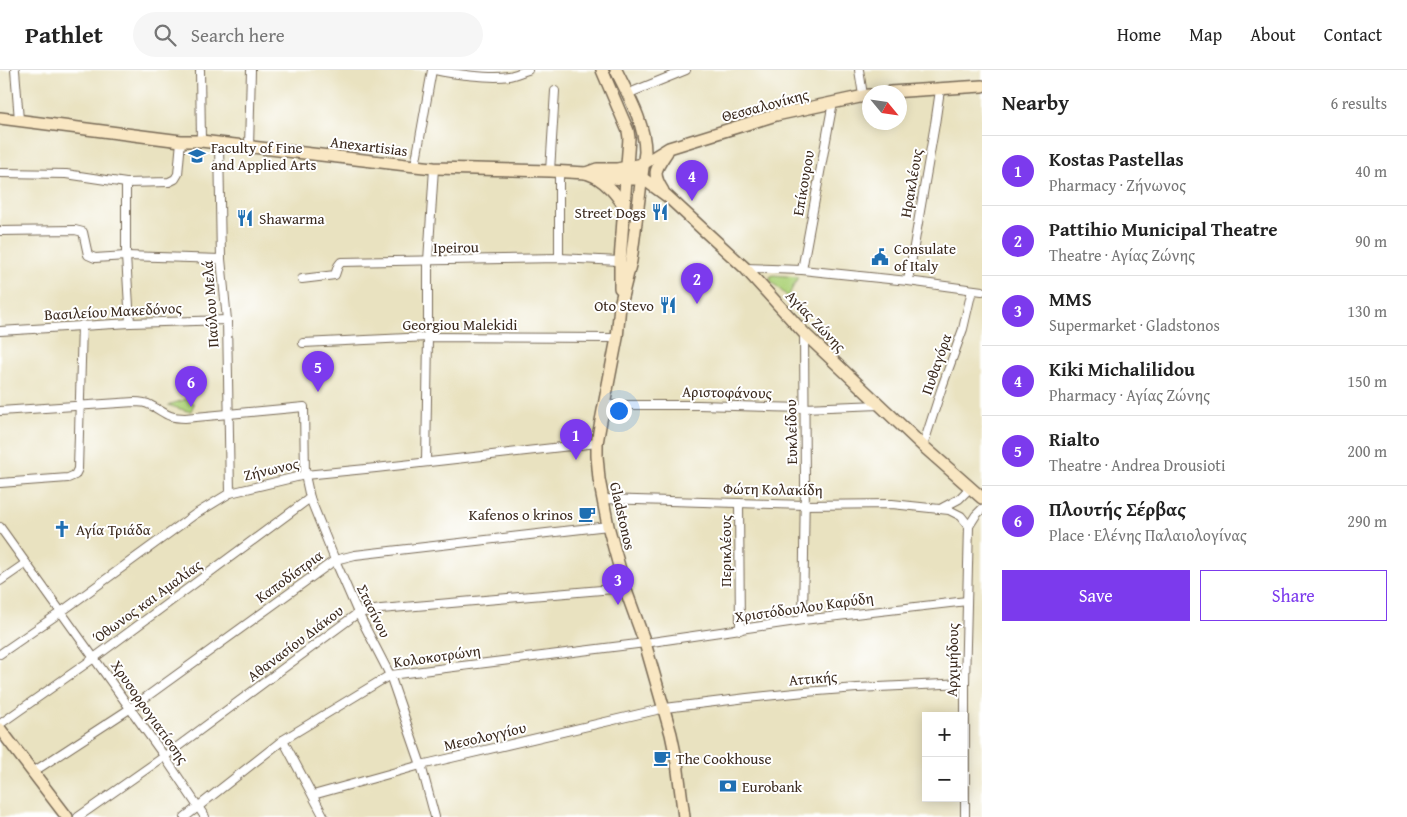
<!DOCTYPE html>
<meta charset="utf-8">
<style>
body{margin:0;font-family:"Gentium Book Plus",serif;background:#f6f6f6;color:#222}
.controls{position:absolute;right:15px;bottom:15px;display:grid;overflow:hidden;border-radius:0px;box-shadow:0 2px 12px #0003}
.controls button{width:45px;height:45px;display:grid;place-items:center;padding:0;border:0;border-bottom:1px solid #e0e0e0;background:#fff;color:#222;font:25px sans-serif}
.compass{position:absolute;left:862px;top:15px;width:45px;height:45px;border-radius:50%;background:#fff;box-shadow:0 2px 12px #0003;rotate:119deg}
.you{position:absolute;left:618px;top:340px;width:18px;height:18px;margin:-12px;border:4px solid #fff;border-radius:50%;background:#1a73e8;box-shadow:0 0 0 8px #1a73e833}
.badge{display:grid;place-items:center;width:32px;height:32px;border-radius:50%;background:#7c3aed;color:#fff;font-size:16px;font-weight:700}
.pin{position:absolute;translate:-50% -41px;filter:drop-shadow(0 1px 2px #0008)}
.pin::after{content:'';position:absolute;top:26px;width:18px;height:15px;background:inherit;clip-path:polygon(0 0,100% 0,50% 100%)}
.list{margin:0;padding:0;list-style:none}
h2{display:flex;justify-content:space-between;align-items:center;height:65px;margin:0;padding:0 20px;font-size:21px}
h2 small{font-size:16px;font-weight:400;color:#767676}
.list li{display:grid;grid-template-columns:32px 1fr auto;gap:15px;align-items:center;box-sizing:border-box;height:70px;padding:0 20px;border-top:1px solid #e0e0e0}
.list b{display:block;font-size:19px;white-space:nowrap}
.list p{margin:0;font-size:16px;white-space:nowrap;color:#767676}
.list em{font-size:16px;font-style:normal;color:#767676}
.actions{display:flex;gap:10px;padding:15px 20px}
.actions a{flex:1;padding:11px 0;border:1px solid #7c3aed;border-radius:0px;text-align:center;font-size:18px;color:#7c3aed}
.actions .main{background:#7c3aed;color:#fff}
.icon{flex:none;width:28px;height:28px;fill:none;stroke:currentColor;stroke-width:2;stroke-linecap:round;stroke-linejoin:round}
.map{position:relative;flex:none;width:982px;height:747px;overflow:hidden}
header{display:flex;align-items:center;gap:30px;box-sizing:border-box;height:70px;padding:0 25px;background:#fff;border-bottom:1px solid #e0e0e0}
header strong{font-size:24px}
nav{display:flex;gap:28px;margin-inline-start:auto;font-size:18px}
.search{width:350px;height:45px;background:#f6f6f6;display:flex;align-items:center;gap:12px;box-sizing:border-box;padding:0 18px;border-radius:28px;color:#767676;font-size:19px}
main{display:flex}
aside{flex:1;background:#fff}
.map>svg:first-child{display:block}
.green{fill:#b0d47e;stroke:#767f4e}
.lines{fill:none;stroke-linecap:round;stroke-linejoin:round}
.street-casing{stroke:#786a57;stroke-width:10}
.secondary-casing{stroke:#786a57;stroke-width:14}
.street{stroke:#fff;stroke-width:8}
.secondary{stroke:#f9e7c3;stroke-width:11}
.labels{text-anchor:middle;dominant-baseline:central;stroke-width:4;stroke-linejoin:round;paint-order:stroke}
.street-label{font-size:15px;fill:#3b2a1e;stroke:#fff}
.poi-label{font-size:15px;fill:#3b2a1e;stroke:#fff;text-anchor:start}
</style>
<header>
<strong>Pathlet</strong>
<div class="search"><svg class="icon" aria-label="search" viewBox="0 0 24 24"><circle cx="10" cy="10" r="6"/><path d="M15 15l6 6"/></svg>Search here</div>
<nav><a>Home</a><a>Map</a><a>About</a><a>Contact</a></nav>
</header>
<main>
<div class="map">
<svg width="982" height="747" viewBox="0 0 982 747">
<rect width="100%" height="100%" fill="#fff"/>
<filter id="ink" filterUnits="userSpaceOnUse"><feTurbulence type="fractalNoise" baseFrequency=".02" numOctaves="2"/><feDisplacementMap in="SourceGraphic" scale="10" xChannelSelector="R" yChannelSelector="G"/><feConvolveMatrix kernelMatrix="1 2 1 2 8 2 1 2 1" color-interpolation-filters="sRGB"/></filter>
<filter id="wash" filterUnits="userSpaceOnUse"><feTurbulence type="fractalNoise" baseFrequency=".0096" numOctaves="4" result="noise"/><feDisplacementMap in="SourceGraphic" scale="20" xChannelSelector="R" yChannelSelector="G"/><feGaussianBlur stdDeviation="1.12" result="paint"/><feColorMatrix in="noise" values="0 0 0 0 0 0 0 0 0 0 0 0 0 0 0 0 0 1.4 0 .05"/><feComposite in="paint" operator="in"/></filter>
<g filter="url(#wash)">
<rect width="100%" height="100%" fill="#e9e2c0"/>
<g class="green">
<path d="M773,205L798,207L788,227L771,211L770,207Z"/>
<path d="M187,329L194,334L191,341H187L168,335Z"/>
</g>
</g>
<g filter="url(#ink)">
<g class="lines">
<g class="street-casing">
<g id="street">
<path d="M15,0L19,50"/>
<path d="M200,0L201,71"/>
<path d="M435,0C453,4 491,9 509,6C515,5 521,2 528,0"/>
<path d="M859,0L863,25"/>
<path d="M627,24L686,0"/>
<path d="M219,73L221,189L227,250L230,423"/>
<path d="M249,77L251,0"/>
<path d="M415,96L432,0"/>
<path d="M550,101L555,21"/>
<path d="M0,103L66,104L126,113L169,112L175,109L178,104L181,71"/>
<path d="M126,113V186L130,253"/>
<path d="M0,161L75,160L83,162L88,185L95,188L126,186L221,189"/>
<path d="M559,188V101"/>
<path d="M745,198L802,200L908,211L982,221"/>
<path d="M802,200L833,32"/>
<path d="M302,209L335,205L338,196L341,192L559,188L620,191"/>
<path d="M908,211L935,54L940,20"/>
<path d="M0,261L130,253L227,250"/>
<path d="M303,273L428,267L617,268"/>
<path d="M604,335H698L804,338L880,335"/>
<path d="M0,341L134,332C140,332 145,332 150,335C165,342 166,348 185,348L304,337L305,405L310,428L335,490L358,543L390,605L421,695L435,747"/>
<path d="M923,376L942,317L963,259L972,220"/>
<path d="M426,392L428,267V191L434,98"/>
<path d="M0,413L68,408L75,405L78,399L82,255"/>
<path d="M603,429L805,435L892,434L949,440L961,446L969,456"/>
<path d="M739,433L740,560"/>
<path d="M942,438L959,429L970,418"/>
<path d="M0,457L162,683L205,747"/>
<path d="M0,511L26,493"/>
<path d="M803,550L805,416L804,263"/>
<path d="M0,584L61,542L194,445L230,423L305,405L376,398L597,373"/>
<path d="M0,654L94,588L310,428"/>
<path d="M283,670L324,747"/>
<path d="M33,702L131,638L335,490L355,485L608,456"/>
<path d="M313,725L421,695L665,638L747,628L805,622L857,618L965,613"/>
<path d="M78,747L165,686L358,543L381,539L625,518"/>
<path d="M185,747L283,670L390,605L645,573L803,550L967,531"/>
<path d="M965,747V613L969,456L976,445L982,439"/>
</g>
</g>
<g class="secondary-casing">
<g id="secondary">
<path d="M602,0L628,61L629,68L620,191V218"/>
<path d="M616,0C628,25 645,53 645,82L631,191L620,235L617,268L600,356L597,373V386L599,409L608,456L625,518L645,573L671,664L677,693L684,747"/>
<path d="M890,22L982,16"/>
<path d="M0,48L181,71H201L415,96L434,98L550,101L586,103L596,107L626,109H642"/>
<path d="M627,97L667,126L708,164L745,198L804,263L923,376L982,428"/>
<path d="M586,103L597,99H617L643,94L669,78L776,45L869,25"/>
<path d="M596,107C609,115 616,124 624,136"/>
<path d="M663,121C651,102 656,99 667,82"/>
<path d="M0,659L67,747"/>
</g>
</g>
<use href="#street" class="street"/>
<use href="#secondary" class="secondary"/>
</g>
</g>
<defs>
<g id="university-bare" transform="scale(1.35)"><path d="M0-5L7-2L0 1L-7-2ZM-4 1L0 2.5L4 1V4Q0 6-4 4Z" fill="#1f6fb2" stroke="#fff" stroke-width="2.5" paint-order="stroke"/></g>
<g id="restaurant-bare" transform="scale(1.35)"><path d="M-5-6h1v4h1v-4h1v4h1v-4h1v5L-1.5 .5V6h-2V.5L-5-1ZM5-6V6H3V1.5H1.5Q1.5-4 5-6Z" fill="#1f6fb2" stroke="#fff" stroke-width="2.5" paint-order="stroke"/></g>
<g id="civic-bare" transform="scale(1.35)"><path d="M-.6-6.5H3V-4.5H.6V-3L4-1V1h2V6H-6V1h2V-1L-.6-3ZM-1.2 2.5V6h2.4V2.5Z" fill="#1f6fb2" stroke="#fff" stroke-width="2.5" paint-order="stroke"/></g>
<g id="cafe-bare" transform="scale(1.35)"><path d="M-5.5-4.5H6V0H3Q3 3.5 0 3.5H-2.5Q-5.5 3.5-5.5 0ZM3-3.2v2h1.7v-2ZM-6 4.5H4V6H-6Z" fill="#1f6fb2" stroke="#fff" stroke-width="2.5" paint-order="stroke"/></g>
<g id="church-bare" transform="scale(1.35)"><path d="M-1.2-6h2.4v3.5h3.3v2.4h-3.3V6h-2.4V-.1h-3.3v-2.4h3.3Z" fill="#1f6fb2" stroke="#fff" stroke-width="2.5" paint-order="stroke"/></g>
<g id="bank-bare" transform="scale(1.35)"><path d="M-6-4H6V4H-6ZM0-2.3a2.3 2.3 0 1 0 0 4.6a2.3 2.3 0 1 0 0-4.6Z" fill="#1f6fb2" stroke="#fff" stroke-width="2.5" paint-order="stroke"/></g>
</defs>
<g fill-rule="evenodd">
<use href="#university-bare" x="197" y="86"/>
<use href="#restaurant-bare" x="660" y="142"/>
<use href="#restaurant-bare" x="245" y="148"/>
<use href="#civic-bare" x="880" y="187"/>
<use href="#restaurant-bare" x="668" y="235"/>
<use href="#cafe-bare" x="587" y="444"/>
<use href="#church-bare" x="62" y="459"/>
<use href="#cafe-bare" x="662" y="688"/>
<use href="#bank-bare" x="728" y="716"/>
</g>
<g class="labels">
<g class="street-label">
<text transform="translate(765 35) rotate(-15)">Θεσσαλονίκης</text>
<text transform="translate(369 76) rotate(7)">Anexartisias</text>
<text transform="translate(803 113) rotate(-80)">Επίκουρου</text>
<text transform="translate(911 113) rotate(-80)">Ηρακλέους</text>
<text transform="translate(456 177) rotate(-1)">Ipeirou</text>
<text transform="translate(210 234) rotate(-94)">Παύλου Μελά</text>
<text transform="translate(113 241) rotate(-3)">Βασιλείου Μακεδόνος</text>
<text transform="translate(816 251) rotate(46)">Αγίας Ζώνης</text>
<text x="460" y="254">Georgiou Malekidi</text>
<text transform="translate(936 294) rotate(-71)">Πυθαγόρα</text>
<text transform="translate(727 322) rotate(1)">Αριστοφάνους</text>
<text transform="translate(791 362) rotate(-91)">Ευκλείδου</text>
<text transform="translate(271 399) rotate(-13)">Ζήνωνος</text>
<text transform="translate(773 419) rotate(1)">Φώτη Κολακίδη</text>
<text transform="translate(623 446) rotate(77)">Gladstonos</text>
<text transform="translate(725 481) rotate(-90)">Περικλέους</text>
<text transform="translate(289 506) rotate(-36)">Καποδίστρια</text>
<text transform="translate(147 531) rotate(-36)">Όθωνος και Αμαλίας</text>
<text transform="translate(804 537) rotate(-8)">Χριστόδουλου Καρύδη</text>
<text transform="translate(374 541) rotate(64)">Στασίνου</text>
<text transform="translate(295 573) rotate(-37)">Αθανασίου Διάκου</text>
<text transform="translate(437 586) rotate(-8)">Κολοκοτρώνη</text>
<text transform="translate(952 590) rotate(-89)">Αρχιμήδους</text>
<text transform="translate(813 608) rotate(-5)">Αττικής</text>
<text transform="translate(150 642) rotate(55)">Χρυσορρογιατίσσης</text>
<text transform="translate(485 666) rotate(-13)">Μεσολογγίου</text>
</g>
<g class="poi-label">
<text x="211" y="77">Faculty of Fine<tspan x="211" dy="17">and Applied Arts</tspan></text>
<text x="646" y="142" text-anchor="end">Street Dogs</text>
<text x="259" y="148">Shawarma</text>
<text x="894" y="178">Consulate<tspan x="894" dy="17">of Italy</tspan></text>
<text x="654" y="235" text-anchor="end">Oto Stevo</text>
<text x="573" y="444" text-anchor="end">Kafenos o krinos</text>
<text x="76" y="459">Αγία Τριάδα</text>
<text x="676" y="688">The Cookhouse</text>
<text x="742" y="716">Eurobank</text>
</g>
</g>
</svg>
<div class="controls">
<button>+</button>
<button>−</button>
</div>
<svg class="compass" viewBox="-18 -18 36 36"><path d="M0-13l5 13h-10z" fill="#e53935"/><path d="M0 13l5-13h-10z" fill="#767676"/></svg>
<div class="you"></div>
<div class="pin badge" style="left:576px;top:390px">1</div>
<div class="pin badge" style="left:697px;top:234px">2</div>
<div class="pin badge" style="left:618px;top:535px">3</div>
<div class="pin badge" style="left:692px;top:131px">4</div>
<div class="pin badge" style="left:318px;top:322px">5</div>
<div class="pin badge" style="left:191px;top:337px">6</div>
</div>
<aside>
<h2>Nearby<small>6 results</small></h2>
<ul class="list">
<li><span class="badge">1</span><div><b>Kostas Pastellas</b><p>Pharmacy · Ζήνωνος</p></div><em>40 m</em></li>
<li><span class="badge">2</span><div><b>Pattihio Municipal Theatre</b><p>Theatre · Αγίας Ζώνης</p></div><em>90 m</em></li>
<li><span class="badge">3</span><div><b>MMS</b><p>Supermarket · Gladstonos</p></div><em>130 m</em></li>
<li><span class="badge">4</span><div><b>Kiki Michalilidou</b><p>Pharmacy · Αγίας Ζώνης</p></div><em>150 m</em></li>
<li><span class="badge">5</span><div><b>Rialto</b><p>Theatre · Andrea Drousioti</p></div><em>200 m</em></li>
<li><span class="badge">6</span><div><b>Πλουτής Σέρβας</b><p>Place · Ελένης Παλαιολογίνας</p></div><em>290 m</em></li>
</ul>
<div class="actions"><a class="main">Save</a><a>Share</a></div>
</aside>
</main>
